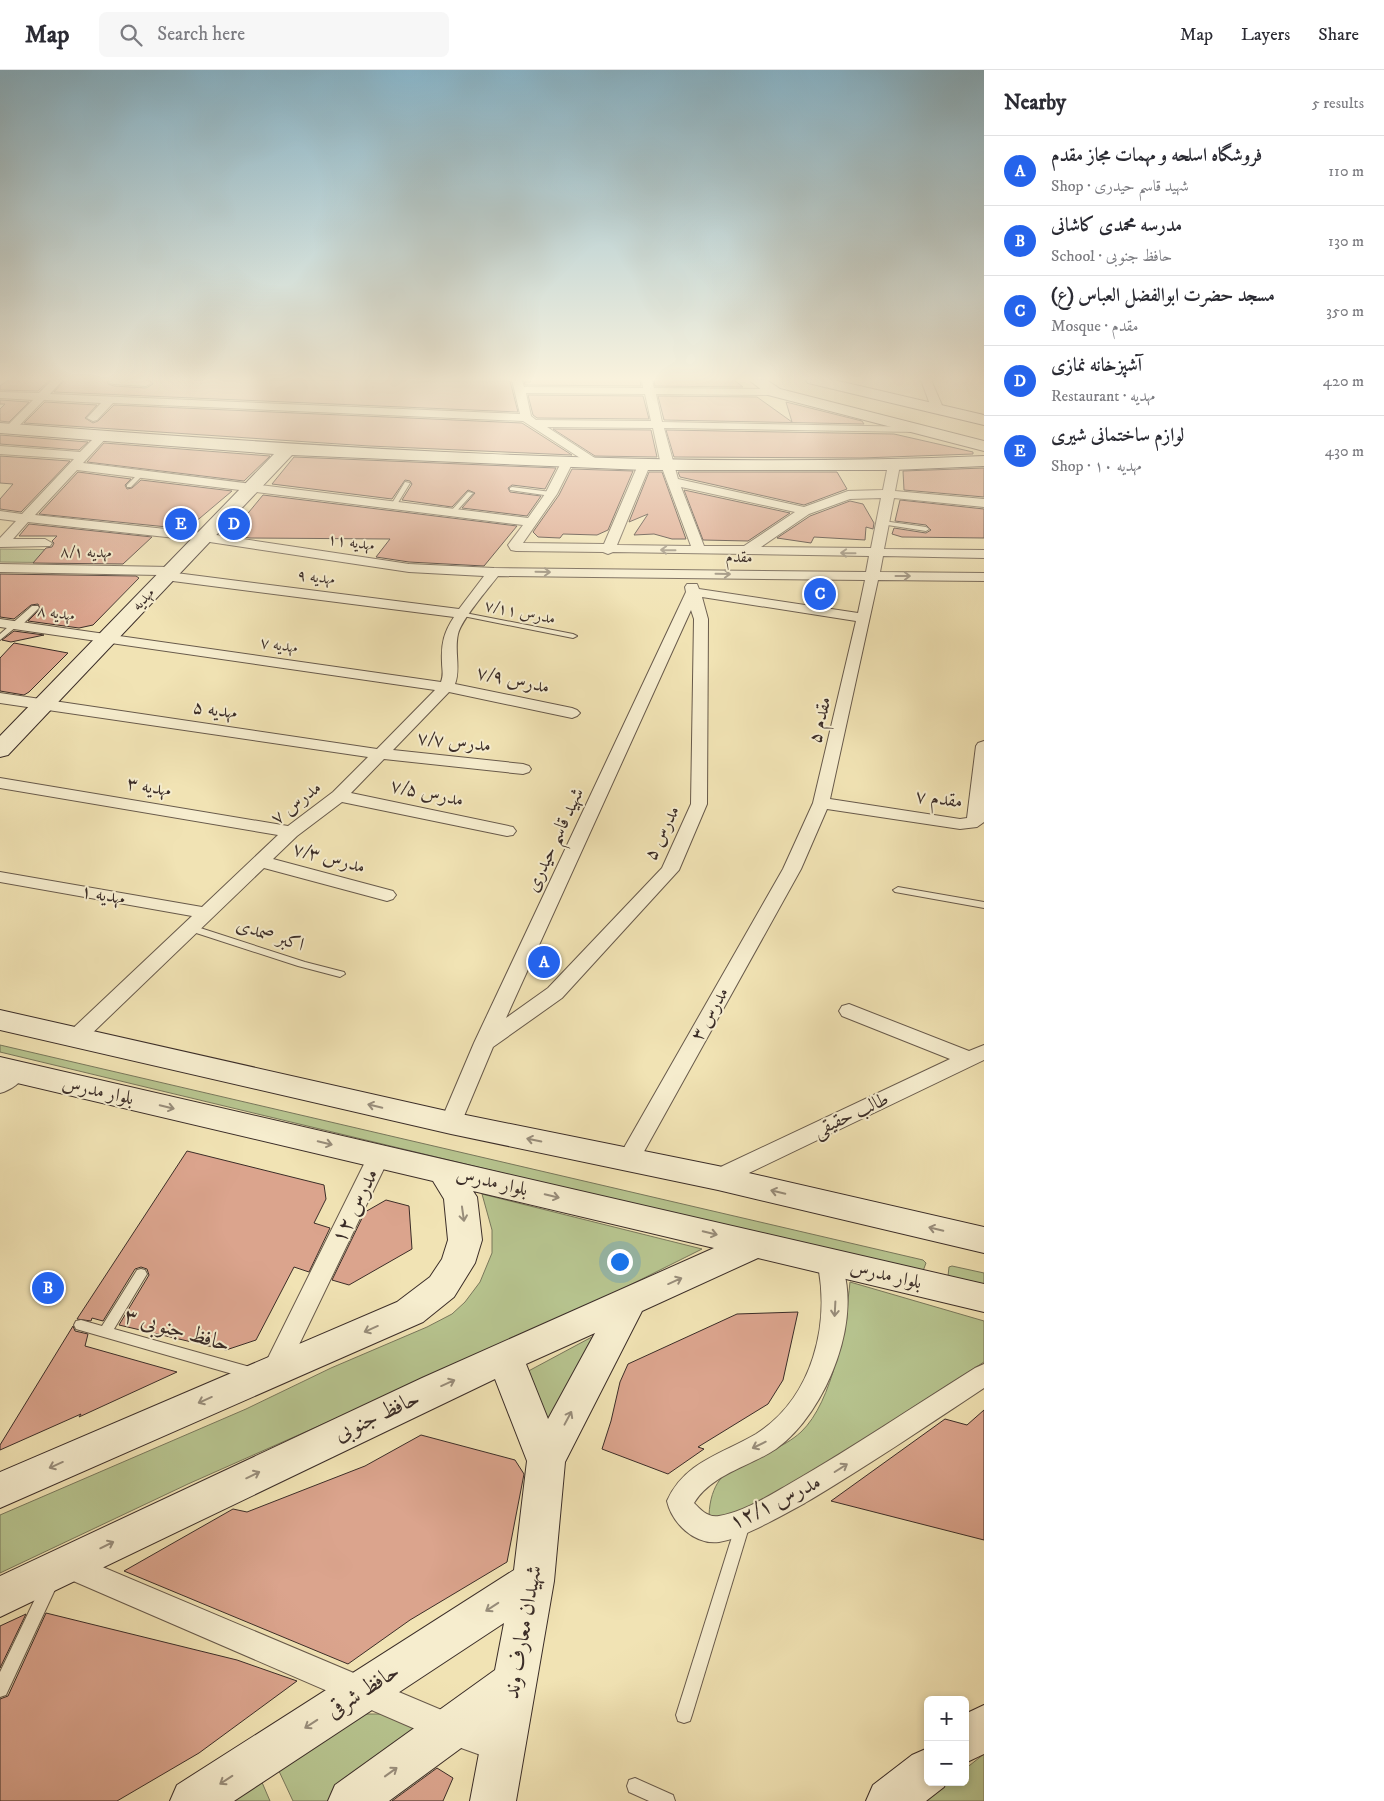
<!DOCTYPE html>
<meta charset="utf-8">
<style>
body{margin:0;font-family:"IM FELL DW Pica",Amiri,serif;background:#f7f7f7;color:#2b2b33}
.controls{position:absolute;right:15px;bottom:15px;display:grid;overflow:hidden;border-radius:8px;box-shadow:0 2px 8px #0003}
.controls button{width:45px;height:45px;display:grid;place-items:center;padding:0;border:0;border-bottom:1px solid #e1e1e2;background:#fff;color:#2b2b33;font:25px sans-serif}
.you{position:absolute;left:619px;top:1191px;width:18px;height:18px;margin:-12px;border:4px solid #fff;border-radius:50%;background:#1a73e8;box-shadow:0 0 0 8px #1a73e833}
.badge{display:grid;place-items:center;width:32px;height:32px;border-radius:50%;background:#2563eb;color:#fff;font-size:16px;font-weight:700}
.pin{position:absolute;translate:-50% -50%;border:2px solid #fff;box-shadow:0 1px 5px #0006}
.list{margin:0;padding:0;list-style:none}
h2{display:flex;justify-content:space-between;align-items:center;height:65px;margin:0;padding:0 20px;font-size:21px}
h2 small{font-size:16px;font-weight:400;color:#7c7c81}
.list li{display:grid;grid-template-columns:32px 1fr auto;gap:15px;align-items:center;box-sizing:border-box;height:70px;padding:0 20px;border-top:1px solid #e1e1e2}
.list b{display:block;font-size:19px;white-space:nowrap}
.list p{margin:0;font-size:16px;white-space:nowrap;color:#7c7c81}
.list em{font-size:16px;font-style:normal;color:#7c7c81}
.icon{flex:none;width:28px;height:28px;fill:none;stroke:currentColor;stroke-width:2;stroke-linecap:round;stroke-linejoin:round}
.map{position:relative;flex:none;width:984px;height:1731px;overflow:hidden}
header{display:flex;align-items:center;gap:30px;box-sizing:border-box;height:70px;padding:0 25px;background:#fff;border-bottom:1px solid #e1e1e2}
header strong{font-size:24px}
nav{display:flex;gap:28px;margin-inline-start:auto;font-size:18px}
.search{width:350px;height:45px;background:#f7f7f7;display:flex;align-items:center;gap:12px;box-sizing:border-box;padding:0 18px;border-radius:8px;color:#7c7c81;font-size:19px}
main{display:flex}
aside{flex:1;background:#fff}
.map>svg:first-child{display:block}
.green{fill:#b7c48f;stroke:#79785c}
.building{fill:#dba48d;stroke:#3b2d28}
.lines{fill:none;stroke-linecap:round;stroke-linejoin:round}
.lane-casing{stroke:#685a4b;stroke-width:2}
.street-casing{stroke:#685a4b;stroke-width:2}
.secondary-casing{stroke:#3b2d28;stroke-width:2}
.lane{fill:#f6edce;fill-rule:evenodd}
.street{fill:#f6edce;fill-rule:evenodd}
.secondary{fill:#f6edce;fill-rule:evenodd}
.oneway{stroke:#988d7b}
.labels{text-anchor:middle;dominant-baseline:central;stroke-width:4;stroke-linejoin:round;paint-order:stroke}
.far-street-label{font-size:16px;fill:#3b2d28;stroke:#f6edce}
.street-label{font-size:19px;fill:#3b2d28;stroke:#f6edce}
.near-street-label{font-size:22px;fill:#3b2d28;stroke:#f6edce}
</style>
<header>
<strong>Map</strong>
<div class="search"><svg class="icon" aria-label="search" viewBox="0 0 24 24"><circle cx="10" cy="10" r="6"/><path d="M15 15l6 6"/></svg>Search here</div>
<nav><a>Map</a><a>Layers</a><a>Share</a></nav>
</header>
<main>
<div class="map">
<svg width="984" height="1731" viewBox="0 0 984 1731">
<rect width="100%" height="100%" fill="#f1e3b4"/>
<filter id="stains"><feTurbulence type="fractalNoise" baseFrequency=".004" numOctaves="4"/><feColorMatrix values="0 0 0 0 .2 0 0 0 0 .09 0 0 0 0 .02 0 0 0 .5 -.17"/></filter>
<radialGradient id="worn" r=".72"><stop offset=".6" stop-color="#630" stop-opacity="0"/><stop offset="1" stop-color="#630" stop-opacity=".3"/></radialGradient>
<g class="green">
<path d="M0,479L87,480L81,493L0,492Z"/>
<path d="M0,975L923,1190L926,1193L923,1201L914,1202L0,982Z"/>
<path d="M482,1124L702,1179L580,1240L188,1414L0,1503V1445L246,1339L331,1298L427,1257L452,1244L465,1232L480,1212L492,1183V1160Z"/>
<path d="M952,1196L984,1203V1219L948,1206L949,1197Z"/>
<path d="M850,1212L984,1251V1292L901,1345L849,1382L747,1438L717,1451L709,1445C712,1382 765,1395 801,1362C833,1332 846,1254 850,1212Z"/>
<path d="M603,1261L552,1353L542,1352L521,1305Z"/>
<path d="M364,1644H386L429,1662L328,1731H293L278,1699Z"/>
<path d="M984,1684V1731H926L949,1712H965V1699Z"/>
<path d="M261,1710L270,1731H230Z"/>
</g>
<g class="building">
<path d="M8,310H50L38,321L0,320V316Z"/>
<path d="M65,310H107L108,314L114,316L146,318L153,314L149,310L510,311L518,342L54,322Z"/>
<path d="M530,310H640L641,316L525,315L524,312H531Z"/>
<path d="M654,310H734L743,317L655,316Z"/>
<path d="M528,325L643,326L649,349L537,348L533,345Z"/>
<path d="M658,326L757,327L792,352L786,332L862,351L864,354L664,350Z"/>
<path d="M0,330L29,332L9,352L0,351V339L5,334H0Z"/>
<path d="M45,332L97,335L85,348L93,353L98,351L114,335L522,353L572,385L369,376L24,353Z"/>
<path d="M553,359L651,360L657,387L595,386Z"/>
<path d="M666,360L894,364L973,382V384L861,388L674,387Z"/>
<path d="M0,365L88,372L79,380L0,374Z"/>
<path d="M104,373L270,386L244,411L87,392Z"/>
<path d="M0,386L70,391L21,442L0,439V429L13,414L0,413Z"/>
<path d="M294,387L556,398L545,419L512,415L508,418L510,422L541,426L527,446L462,438L475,423L468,420L452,437L402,430L412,414L410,411L405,410L392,429L272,414Z"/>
<path d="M984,398V427L904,420L903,401Z"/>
<path d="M572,399L633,401L608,460L597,465L563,464L560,468L538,467L533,462L559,425Z"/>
<path d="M78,402L131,409L125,415L127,419L132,418L141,410L232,421L187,459L39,444Z"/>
<path d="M649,402H662L686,469H672L654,464L634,465L648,444L629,452Z"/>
<path d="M678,402H837L847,419L804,435L680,407Z"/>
<path d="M684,420L790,443L748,471L703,470Z"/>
<path d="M263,425L517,456L484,496L409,492L376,487L390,469L250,468L230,465Z"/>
<path d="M900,430L984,439V468L902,467L892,464L894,458L926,463L931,460L926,455L895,451Z"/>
<path d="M850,431L863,434L874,453L873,459L866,457L865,470L814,467L811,473L777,468L810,446Z"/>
<path d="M29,454L152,467L123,494L33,493L46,478L52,477L54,473L52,471L57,466H19Z"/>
<path d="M0,504L136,506L139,508L93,555L79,558L28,551L40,539L38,534L31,535L14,549L0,547Z"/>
<path d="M14,561L44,565L11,572L2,570Z"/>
<path d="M14,573L68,583L29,622L24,625L0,621V588Z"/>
<path d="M187,1081L324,1115L326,1129L314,1153L330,1158L309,1202L294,1197L256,1270L226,1280L119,1255L149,1205L147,1199L141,1197L135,1199L103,1251L92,1248L91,1251L77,1249Z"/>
<path d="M386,1130L409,1136L412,1179L349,1215L332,1210L365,1142Z"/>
<path d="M798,1242L783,1310L768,1334L698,1377L704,1379L668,1404L602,1379L611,1351L620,1312L628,1294L737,1244Z"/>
<path d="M73,1256L75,1261L88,1264L85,1276L177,1302L79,1347L81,1344L0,1380V1375Z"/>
<path d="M984,1340V1470L831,1431L945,1349L967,1355Z"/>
<path d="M421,1365L515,1390L524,1404L507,1492L410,1550L348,1594L124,1501L233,1439L247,1442L311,1417L365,1396Z"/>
<path d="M46,1543L237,1590L297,1611L199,1683L117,1731H0V1629L8,1626Z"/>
<path d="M26,1544L0,1598V1556Z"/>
<path d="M437,1698L453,1708L443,1731H392Z"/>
</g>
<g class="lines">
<g class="lane-casing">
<g id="lane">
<path d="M139,403L144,404L131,417H127V415Z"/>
<path d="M405,412L410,413L396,436H392L391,435Z"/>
<path d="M512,417L551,422L554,424L551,426L510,420V418Z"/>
<path d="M468,422L473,423L455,443H451V441Z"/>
<path d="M883,451L926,457L929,459L926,461L881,454L880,453Z"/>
<path d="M32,536H38L39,538L20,557H16L0,570V564Z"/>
<path d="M460,542L573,564L577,566L573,568L463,546L459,544Z"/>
<path d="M898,817L984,832V838L895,822L893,820Z"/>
<path d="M191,855L305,892L344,902L345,904L340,907L298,896L187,860L186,858Z"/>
<path d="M141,1199L145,1200L147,1204L114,1259L250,1297L255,1299L257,1303L255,1307L250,1309L76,1259L74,1255L76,1251L81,1250L102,1256L137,1200Z"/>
<path d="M743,1447L748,1449L750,1454L692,1645L690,1651L684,1653L678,1651L676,1645L736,1454L738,1449Z"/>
<path d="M50,1506L55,1508L58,1513L6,1625L0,1627V1602L45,1508Z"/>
<path d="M635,1708L673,1725L675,1731H649L629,1722L627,1716L629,1710Z"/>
</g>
</g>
<g class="street-casing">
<g id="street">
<path d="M52,310H63L50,324L520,344L512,310H522L524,317L643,318L642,310H652L654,318L774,319L779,322L774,325L656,324L662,352L920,357L922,359L920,361L916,362L664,358L678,409L804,437L848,421L883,420L888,395L894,391L900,395L895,421L984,429V437L894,428L884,479L984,480V488L883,486L880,502L984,503V511L878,510L830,729L960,749L967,748L976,676L978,673L984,671V752L977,757L960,759L827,739L801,799L636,1096L628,1098L620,1096L617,1090L783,799L813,733L856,551L702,527L708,549L707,734L679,800L562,928L493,977L459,1058L451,1061L443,1058L440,1053L474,973L686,522L685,517L687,514H697L699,519L858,543L865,510L498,506C488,519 461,550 458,564C454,581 461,599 455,614L572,638L577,640L580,643L577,646L572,648L449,622L393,680L523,694L529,696L531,699L529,702L523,704L384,689L351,723L513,757L516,761L513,765L507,766L342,732L297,766L273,789L393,821L396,825L393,829L387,831L264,798L83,972L76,974L69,972L66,967L69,962L192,846L0,812V802L202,837L278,765L0,718V708L288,756L333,722L368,687L0,633V623L377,679L435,620L0,557V549L441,612C444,604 442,600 442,592C441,574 444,562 454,547L165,510L160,509L159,505L0,502V494L171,497L176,498L178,501L176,503L459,539L484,506L409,502L203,471L28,452L13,469H45L52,473L50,476L0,477V468L16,451L0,449V441L22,444L74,389L0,384V376L80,382L98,364L102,363L108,366L83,393L528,448L545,424L563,389H571L573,392L557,424L523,473L604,474L638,395L644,391L650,395L617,475L691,476L661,395L653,358L547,357L598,390L600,393L598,396L594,397L523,351L113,333L97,350L93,351L87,348L101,333L44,330L15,360H7L5,358L33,330L0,328V322L39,323ZM526,323L645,324L651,351L536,350L531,346ZM77,400L523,455L508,475L511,480L516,481L603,482L608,484L613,482L869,486L866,502L494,498L409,494L203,463L35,445ZM681,417L795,442L744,476H704ZM881,428L871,478L761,477L809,444L850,429ZM691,540L694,549L691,734L662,798L548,918L506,948Z"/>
<path d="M109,310H146L151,313L146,316L114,314L110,313Z"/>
<path d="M921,310H931L944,340L942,342L938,343L932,340Z"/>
<path d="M849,934L969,981L984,975V990L726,1114L718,1116L710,1114L707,1108L710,1102L950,989L842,946L839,941L842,936Z"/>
<path d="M17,995L24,997L27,1002C22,1012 11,1020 0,1023V1005L10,997Z"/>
<path d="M379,1078L387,1080L390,1086L283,1308L274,1312L265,1308L261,1301L265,1294L368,1086L371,1080Z"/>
<path d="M829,1182L837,1184C868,1242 826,1344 776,1379C749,1397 712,1404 694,1433C701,1440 708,1448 719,1446C744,1442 770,1425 791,1413C854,1377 914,1336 975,1298L984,1294V1318C925,1357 866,1397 805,1433C783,1445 743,1468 719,1472C694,1475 672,1453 667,1431C684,1392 722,1384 756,1364C813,1328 831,1253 817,1191L821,1184Z"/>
<path d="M67,1482L451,1644L514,1667L518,1678L514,1689L503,1693L450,1674L57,1504L53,1495L57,1486Z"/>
</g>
</g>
<g class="secondary-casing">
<g id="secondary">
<path d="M749,310H767L780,319L984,371V381L768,325Z"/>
<path d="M806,310H834L984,345V355L808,313Z"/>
<path d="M0,353C327,378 656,400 984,386V396L894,400H644L292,385L8,685L0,687V666L274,384L0,363Z"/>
<path d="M0,940L451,1042L718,1096L984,1157V1183L718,1120L451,1064L0,960Z"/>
<path d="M0,987L984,1214V1242L758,1188L642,1241L565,1392L554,1511L516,1731H470L483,1662L389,1731H328L335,1715L495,1600L504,1553L234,1731H170L177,1715L514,1500L527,1391L495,1309L0,1547V1506L422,1308L714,1178L473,1121L477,1127L482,1170L475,1193L454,1227L423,1252L0,1438V1402L397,1232L430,1207L442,1189L448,1170L444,1129L433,1111L0,1009ZM595,1263L548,1349L526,1294Z"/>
<path d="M984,1635V1684L965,1693V1644Z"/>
<path d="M928,1678V1712H946L944,1717L926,1731H866L873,1715L912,1685Z"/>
</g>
</g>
<use href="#lane" class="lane"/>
<use href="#street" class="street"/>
<use href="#secondary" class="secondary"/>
</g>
<defs><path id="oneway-shaft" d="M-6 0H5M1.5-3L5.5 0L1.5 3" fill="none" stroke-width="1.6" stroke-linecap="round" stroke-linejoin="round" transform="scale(1.25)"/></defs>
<g class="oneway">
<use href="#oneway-shaft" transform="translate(668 480) rotate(-179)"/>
<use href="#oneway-shaft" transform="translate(848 483) rotate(-179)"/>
<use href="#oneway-shaft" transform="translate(543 502) rotate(1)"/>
<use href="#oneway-shaft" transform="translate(723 504) rotate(1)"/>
<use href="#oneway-shaft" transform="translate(903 506)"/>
<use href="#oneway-shaft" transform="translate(375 1036) rotate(-167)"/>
<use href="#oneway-shaft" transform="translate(167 1037) rotate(13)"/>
<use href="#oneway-shaft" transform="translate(534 1070) rotate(-168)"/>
<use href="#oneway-shaft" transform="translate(325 1073) rotate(13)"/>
<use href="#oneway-shaft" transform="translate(778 1122) rotate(-167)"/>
<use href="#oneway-shaft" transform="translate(552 1126) rotate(13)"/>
<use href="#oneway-shaft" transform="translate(463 1144) rotate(82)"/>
<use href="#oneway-shaft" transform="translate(936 1159) rotate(-167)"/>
<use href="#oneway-shaft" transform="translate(710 1163) rotate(13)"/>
<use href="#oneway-shaft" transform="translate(675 1211) rotate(-24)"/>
<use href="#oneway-shaft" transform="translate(835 1239) rotate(93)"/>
<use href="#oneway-shaft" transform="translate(371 1259) rotate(156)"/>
<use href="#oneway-shaft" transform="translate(448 1313) rotate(-24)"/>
<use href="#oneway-shaft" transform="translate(205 1330) rotate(156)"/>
<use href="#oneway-shaft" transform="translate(568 1348) rotate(-62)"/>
<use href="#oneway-shaft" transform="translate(759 1375) rotate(154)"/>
<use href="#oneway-shaft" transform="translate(56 1395) rotate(156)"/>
<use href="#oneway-shaft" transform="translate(841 1398) rotate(-32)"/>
<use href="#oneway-shaft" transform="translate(253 1405) rotate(-26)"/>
<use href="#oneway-shaft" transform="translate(107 1475) rotate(-26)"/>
<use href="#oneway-shaft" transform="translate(492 1537) rotate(147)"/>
<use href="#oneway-shaft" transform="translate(311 1654) rotate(147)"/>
<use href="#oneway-shaft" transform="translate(391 1702) rotate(-36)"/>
<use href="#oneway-shaft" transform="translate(226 1710) rotate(147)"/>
</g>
<linearGradient id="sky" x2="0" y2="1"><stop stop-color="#89b8ce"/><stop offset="0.56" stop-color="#f9f2dd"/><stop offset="1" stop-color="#f9f2dd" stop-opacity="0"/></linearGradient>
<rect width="984" height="552" fill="url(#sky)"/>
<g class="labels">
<g class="far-street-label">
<text transform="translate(351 472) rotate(8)">مهدیه ۱۱</text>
<text transform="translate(86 482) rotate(1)">مهدیه ۸/۱</text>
<text transform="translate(739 487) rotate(1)">مقدم</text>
<text transform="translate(316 507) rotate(7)">مهدیه ۹</text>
<text transform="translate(143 529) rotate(-47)">مهدیه</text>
<text transform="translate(520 542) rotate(11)">مدرس ۷/۱۱</text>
<text transform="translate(56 543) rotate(8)">مهدیه ۸</text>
<text transform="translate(279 575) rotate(8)">مهدیه ۷</text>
</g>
<g class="street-label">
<text transform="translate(513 610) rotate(12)">مدرس ۷/۹</text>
<text transform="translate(215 640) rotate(8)">مهدیه ۵</text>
<text transform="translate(820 650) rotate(-77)">مقدم ۵</text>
<text transform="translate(454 672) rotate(6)">مدرس ۷/۷</text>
<text transform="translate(149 717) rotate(10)">مهدیه ۳</text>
<text transform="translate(427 723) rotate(12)">مدرس ۷/۵</text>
<text transform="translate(939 729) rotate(7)">مقدم ۷</text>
<text transform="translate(296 733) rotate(-38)">مدرس ۷</text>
<text transform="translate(662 763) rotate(-64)">مدرس ۵</text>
<text transform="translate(555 770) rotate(-65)">شهید قاسم حیدری</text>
<text transform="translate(329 788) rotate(15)">مدرس ۷/۳</text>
<text transform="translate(103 825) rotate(10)">مهدیه ۱</text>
<text transform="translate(270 865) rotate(18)">اکبر صمدی</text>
<text transform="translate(710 944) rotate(-61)">مدرس ۳</text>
<text transform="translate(98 1021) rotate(13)">بلوار مدرس</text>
<text transform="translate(851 1045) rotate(-25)">طالب حقیقی</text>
<text transform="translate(492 1112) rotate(13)">بلوار مدرس</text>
<text transform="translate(886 1205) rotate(13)">بلوار مدرس</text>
</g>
<g class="near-street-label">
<text transform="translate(355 1136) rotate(-64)">مدرس ۱۲</text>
<text transform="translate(177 1260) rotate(16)">حافظ جنوبی ۳</text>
<text transform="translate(377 1346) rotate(-25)">حافظ جنوبی</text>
<text transform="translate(775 1432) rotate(-26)">مدرس ۱۲/۱</text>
<text transform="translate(523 1562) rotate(-80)">شهیدان معارف وند</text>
<text transform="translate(363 1621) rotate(-33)">حافظ شرقی</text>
</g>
</g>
<rect width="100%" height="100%" filter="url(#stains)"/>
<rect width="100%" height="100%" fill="url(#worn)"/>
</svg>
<div class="controls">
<button>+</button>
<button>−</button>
</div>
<div class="you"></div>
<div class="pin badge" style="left:544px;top:892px">A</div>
<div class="pin badge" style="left:48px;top:1218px">B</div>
<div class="pin badge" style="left:820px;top:524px">C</div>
<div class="pin badge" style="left:234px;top:454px">D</div>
<div class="pin badge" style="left:181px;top:454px">E</div>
</div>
<aside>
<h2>Nearby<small>5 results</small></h2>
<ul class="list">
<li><span class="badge">A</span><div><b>فروشگاه اسلحه و مهمات مجاز مقدم</b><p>Shop · شهید قاسم حیدری</p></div><em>110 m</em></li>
<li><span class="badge">B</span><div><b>مدرسه محمدی کاشانی</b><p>School · حافظ جنوبی</p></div><em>130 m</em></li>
<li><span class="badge">C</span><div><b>مسجد حضرت ابوالفضل العباس (ع)</b><p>Mosque · مقدم</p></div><em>350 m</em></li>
<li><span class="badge">D</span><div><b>آشپزخانه نمازی</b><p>Restaurant · مهدیه</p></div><em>420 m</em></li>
<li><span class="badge">E</span><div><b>لوازم ساختمانی شیری</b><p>Shop · مهدیه ۱۰</p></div><em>430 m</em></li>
</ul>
</aside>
</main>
